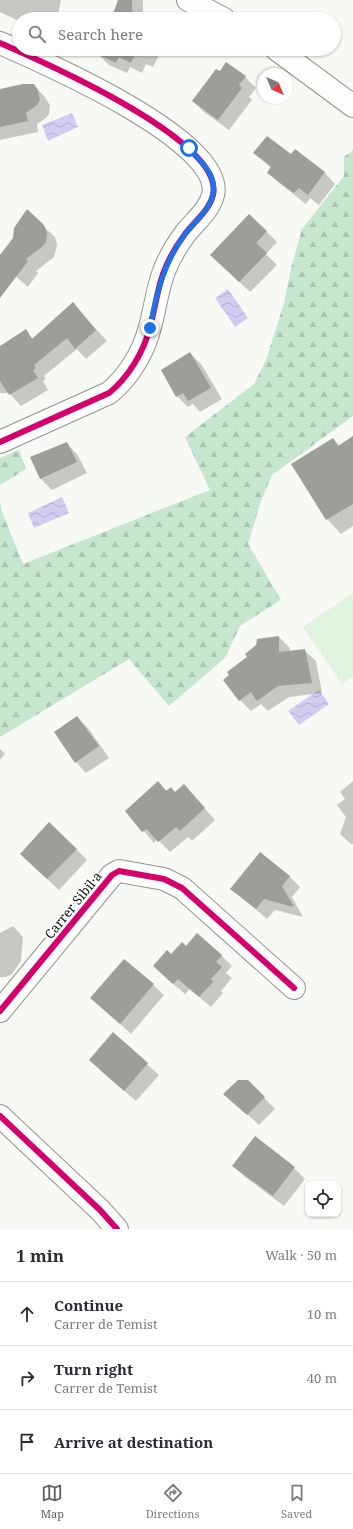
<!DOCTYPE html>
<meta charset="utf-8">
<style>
body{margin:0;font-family:"Noto Serif",serif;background:#f7f7f7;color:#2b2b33}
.controls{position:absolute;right:12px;bottom:12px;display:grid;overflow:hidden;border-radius:8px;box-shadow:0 1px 3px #0004}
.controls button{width:36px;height:36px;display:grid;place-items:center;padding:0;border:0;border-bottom:1px solid #e1e1e2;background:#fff;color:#2b2b33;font:20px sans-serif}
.compass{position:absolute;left:257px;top:68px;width:36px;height:36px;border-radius:50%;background:#fff;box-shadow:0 1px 3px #0004;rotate:136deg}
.stop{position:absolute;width:12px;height:12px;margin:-9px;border:3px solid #1a73e8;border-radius:50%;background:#fff}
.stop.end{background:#1a73e8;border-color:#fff;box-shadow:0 1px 4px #0008}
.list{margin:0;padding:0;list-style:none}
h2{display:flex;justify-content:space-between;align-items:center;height:52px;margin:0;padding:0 16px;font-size:17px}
h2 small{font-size:13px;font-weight:400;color:#7c7c81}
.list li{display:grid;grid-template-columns:26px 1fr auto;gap:12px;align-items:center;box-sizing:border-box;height:64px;padding:0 16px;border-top:1px solid #e1e1e2}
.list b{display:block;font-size:15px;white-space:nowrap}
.list p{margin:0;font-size:13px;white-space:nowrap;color:#7c7c81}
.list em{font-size:13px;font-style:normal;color:#7c7c81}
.icon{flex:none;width:22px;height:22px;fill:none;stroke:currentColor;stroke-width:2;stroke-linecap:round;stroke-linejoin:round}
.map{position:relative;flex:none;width:353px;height:1229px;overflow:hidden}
.search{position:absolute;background:#fff;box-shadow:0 1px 3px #0004;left:12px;right:12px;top:12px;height:44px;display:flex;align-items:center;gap:10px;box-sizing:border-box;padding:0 14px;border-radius:22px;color:#7c7c81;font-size:15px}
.sheet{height:244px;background:#fff}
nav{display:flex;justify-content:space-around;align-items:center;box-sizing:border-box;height:56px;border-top:1px solid #e1e1e2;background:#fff;font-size:11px;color:#7c7c81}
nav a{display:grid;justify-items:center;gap:2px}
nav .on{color:#60615e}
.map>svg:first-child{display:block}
.forest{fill:url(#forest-firs)}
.pitch{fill:#e0f3e1}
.water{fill:url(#water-waves)}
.shadow{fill:#0003}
.building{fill:#9c9e99}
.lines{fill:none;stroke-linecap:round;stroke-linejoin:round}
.minor-casing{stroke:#939492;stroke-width:24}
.minor{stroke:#fefefd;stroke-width:22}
.cycleway-casing{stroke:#fff;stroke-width:8}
.cycleway{stroke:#d6006c;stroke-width:6}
.route{stroke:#1a73e8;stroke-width:5}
.labels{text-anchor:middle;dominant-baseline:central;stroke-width:4;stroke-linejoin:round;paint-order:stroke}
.street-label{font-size:13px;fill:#0e0e0e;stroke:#fff}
</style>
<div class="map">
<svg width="353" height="1229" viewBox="0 0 353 1229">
<defs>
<pattern id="forest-firs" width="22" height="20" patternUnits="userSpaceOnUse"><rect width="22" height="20" fill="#c6e6cf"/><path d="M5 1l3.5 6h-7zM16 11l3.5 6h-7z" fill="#a9c4b1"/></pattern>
<pattern id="water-waves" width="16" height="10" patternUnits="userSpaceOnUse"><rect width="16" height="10" fill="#d2ccf2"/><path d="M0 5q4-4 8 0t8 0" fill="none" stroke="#b3aece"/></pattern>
</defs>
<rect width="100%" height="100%" fill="#f7faf4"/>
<g class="forest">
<path d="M353,150V416L272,475L260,504L248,544L281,600L240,626L225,658L169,706L129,659L0,737V502L2,512L23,564L210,490L185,437L254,384L266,360L284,303L291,268L302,229L344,176V157Z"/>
<path d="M19,450L26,469L0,485V458Z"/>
</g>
<path class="pitch" d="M353,593V676L342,684L303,627Z"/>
<g class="water">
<path d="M72,113L78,127L48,141L42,125Z"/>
<path d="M228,289L248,318L235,327L215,298Z"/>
<path d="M62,497L69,513L34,528L28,513Z"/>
<path d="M319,690L329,704L299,725L288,711Z"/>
</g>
<g class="shadow">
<path d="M0,0H61L59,11L52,19H19V21L0,12Z"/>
<path d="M119,0H143V18L145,19H112Z"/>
<path d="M100,49H160V53L153,67L146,64L142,73L130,67L127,73L109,65L98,54Z"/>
<path d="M245,77L256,88L249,97L252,100L229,130L204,112L193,101Z"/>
<path d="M33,85L44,96L50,105L49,114L46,118L37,124L38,132L0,140V90Z"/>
<path d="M295,150L325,173L335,184L319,205L310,198L306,204L279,183L268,172L271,168L254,153L291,156Z"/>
<path d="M43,226L55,237L57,245L54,257L36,271L38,273L28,287L0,263V257Z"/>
<path d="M266,231L277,242L266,254L277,265L250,292L212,255Z"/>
<path d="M73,304L107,341L86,359L77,349L44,376L46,379L43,381L48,390L21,406L9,393H0V347L28,334L33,339Z"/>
<path d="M190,353L201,364L222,399L200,412L193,404L188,407L177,396Z"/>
<path d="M353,438V526L341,534L327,519L333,439L340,446Z"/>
<path d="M66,443L77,454L87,473L52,490L41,479L31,458Z"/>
<path d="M279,637L290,648V652L305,651L316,661L322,693L289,697L268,711L261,704L251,711L240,700L248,658L257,646L258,640Z"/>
<path d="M77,717L88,728L109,758L86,773L76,762Z"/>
<path d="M0,749L5,754L0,760Z"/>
<path d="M353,781V844H351L340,834L346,817L337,805L345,799L340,792Z"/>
<path d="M158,783L167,791L175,793L184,785L215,820L192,841L188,837L170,852L157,839L154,843L127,811Z"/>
<path d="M76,849L87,860L59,890L32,865Z"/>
<path d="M289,876L300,887L292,897L303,917L275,910L267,919L232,889Z"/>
<path d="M13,926L23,937L21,961L12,974L6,977H0V933Z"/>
<path d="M186,947L221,955L232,966L226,973L232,978L221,991L223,993L211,1007L190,989L185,994L165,977L171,955Z"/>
<path d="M153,985L164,995L131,1034L92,998Z"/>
<path d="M113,1034L159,1075L136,1101L101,1071Z"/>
<path d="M248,1081L275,1109L259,1125L225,1094Z"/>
<path d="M255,1138L294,1168L305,1179L284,1206L244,1176L233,1166Z"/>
</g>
<g class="building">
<path d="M118,0H132V11L147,19H111Z"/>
<path d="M99,49H145L142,57L135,54L131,63L119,57L116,63L97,54Z"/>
<path d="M226,62L246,76L239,85L242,88L218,120L192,101L216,69L220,71Z"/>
<path d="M23,84H34L38,90L40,100L37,105L26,113L28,121L0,127V89Z"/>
<path d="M267,136L291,154L295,149L325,172L308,195L299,188L294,193L267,173L271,166L253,153Z"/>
<path d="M27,209L44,225L47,233L46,242L43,246L26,259L28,261L0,298V255L13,238L14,228Z"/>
<path d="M249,214L267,231L256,243L267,253L239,282L210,255Z"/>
<path d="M73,302L96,330L75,349L67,338L34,365L36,368L33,370L38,378L9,395L0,381V346L26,329L32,339Z"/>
<path d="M190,352L211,388L188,401L183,393L176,397L161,370Z"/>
<path d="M353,436V504L326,520L291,464L333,438L338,446Z"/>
<path d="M67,442L77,462L40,479L30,457Z"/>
<path d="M279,636V652L305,649L312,683L278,686L257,701L251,692L239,701L223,680L229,675L227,672L247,657L245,654L256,645L257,639Z"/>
<path d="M77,716L99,746L75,763L54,732Z"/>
<path d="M158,781L166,791L171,787L175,792L184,784L205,808L180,831L176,827L158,842L147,829L142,832L125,811Z"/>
<path d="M49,822L77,849L47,879L20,854Z"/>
<path d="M260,852L290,876L282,886L294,907L264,899L256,909L230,889Z"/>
<path d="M197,933L222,955L216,962L222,967L211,979L213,982L199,997L178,979L173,984L153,966L167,950L171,954L182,942L186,946Z"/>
<path d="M124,959L154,984L120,1024L90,998Z"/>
<path d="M113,1032L148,1063L124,1091L89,1060Z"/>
<path d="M238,1080H248L265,1097L247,1115L223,1094Z"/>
<path d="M255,1136L295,1167L273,1196L232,1166Z"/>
</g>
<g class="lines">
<g class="minor-casing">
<g id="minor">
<path d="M188,0L224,19"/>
<path d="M0,43C41,61 226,141 213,195C209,211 194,222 185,234C176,246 168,260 163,274C157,291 155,309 150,327C144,351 129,377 109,393L0,442"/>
<path d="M276,49L353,106"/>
<path d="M0,1011L112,875L119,871L164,879L182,888L294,988"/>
<path d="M0,1116L100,1210L117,1229"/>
</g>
</g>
<use href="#minor" class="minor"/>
<g class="cycleway-casing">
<g id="cycleway">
<path d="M0,43C41,61 226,141 213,195C209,211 194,222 185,234C176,246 168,260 163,274C157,291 155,309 150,327C144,351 129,377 109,393L0,442"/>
<path d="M0,1011L112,875L119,871L164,879L182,888L294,988"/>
<path d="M0,1116L100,1210L117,1229"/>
</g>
</g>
<use href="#cycleway" class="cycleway"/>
</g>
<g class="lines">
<path class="route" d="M150,328C156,295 164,262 185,234C197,219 217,205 213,183C211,169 197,158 189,148"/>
</g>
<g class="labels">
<g class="street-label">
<text transform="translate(73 905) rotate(-51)">Carrer Sibil·a</text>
</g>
</g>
</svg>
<div class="controls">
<button><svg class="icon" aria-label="locate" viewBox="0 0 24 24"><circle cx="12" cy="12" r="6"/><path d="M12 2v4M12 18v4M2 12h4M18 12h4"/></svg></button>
</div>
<svg class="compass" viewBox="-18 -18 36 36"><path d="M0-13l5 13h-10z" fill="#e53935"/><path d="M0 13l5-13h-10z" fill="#7c7c81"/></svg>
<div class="stop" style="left:189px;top:148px"></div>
<div class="stop end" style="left:150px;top:328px"></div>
<div class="search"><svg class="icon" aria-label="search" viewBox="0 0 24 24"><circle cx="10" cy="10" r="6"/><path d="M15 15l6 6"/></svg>Search here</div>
</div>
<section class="sheet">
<h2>1 min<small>Walk · 50 m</small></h2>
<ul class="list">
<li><svg class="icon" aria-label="ahead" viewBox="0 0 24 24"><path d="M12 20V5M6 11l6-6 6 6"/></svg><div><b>Continue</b><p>Carrer de Temist</p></div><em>10 m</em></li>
<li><svg class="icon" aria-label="right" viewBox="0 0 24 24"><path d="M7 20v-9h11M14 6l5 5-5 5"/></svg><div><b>Turn right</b><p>Carrer de Temist</p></div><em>40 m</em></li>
<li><svg class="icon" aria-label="arrive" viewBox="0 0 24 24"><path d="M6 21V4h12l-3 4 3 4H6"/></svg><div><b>Arrive at destination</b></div></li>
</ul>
</section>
<nav>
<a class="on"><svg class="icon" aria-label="map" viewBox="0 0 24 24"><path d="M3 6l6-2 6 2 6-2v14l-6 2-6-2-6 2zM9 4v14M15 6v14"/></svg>Map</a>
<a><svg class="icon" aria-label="directions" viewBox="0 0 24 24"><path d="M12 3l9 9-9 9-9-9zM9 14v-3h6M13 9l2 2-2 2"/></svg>Directions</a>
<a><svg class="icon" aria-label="saved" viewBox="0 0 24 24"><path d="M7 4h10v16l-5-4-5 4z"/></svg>Saved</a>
</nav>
